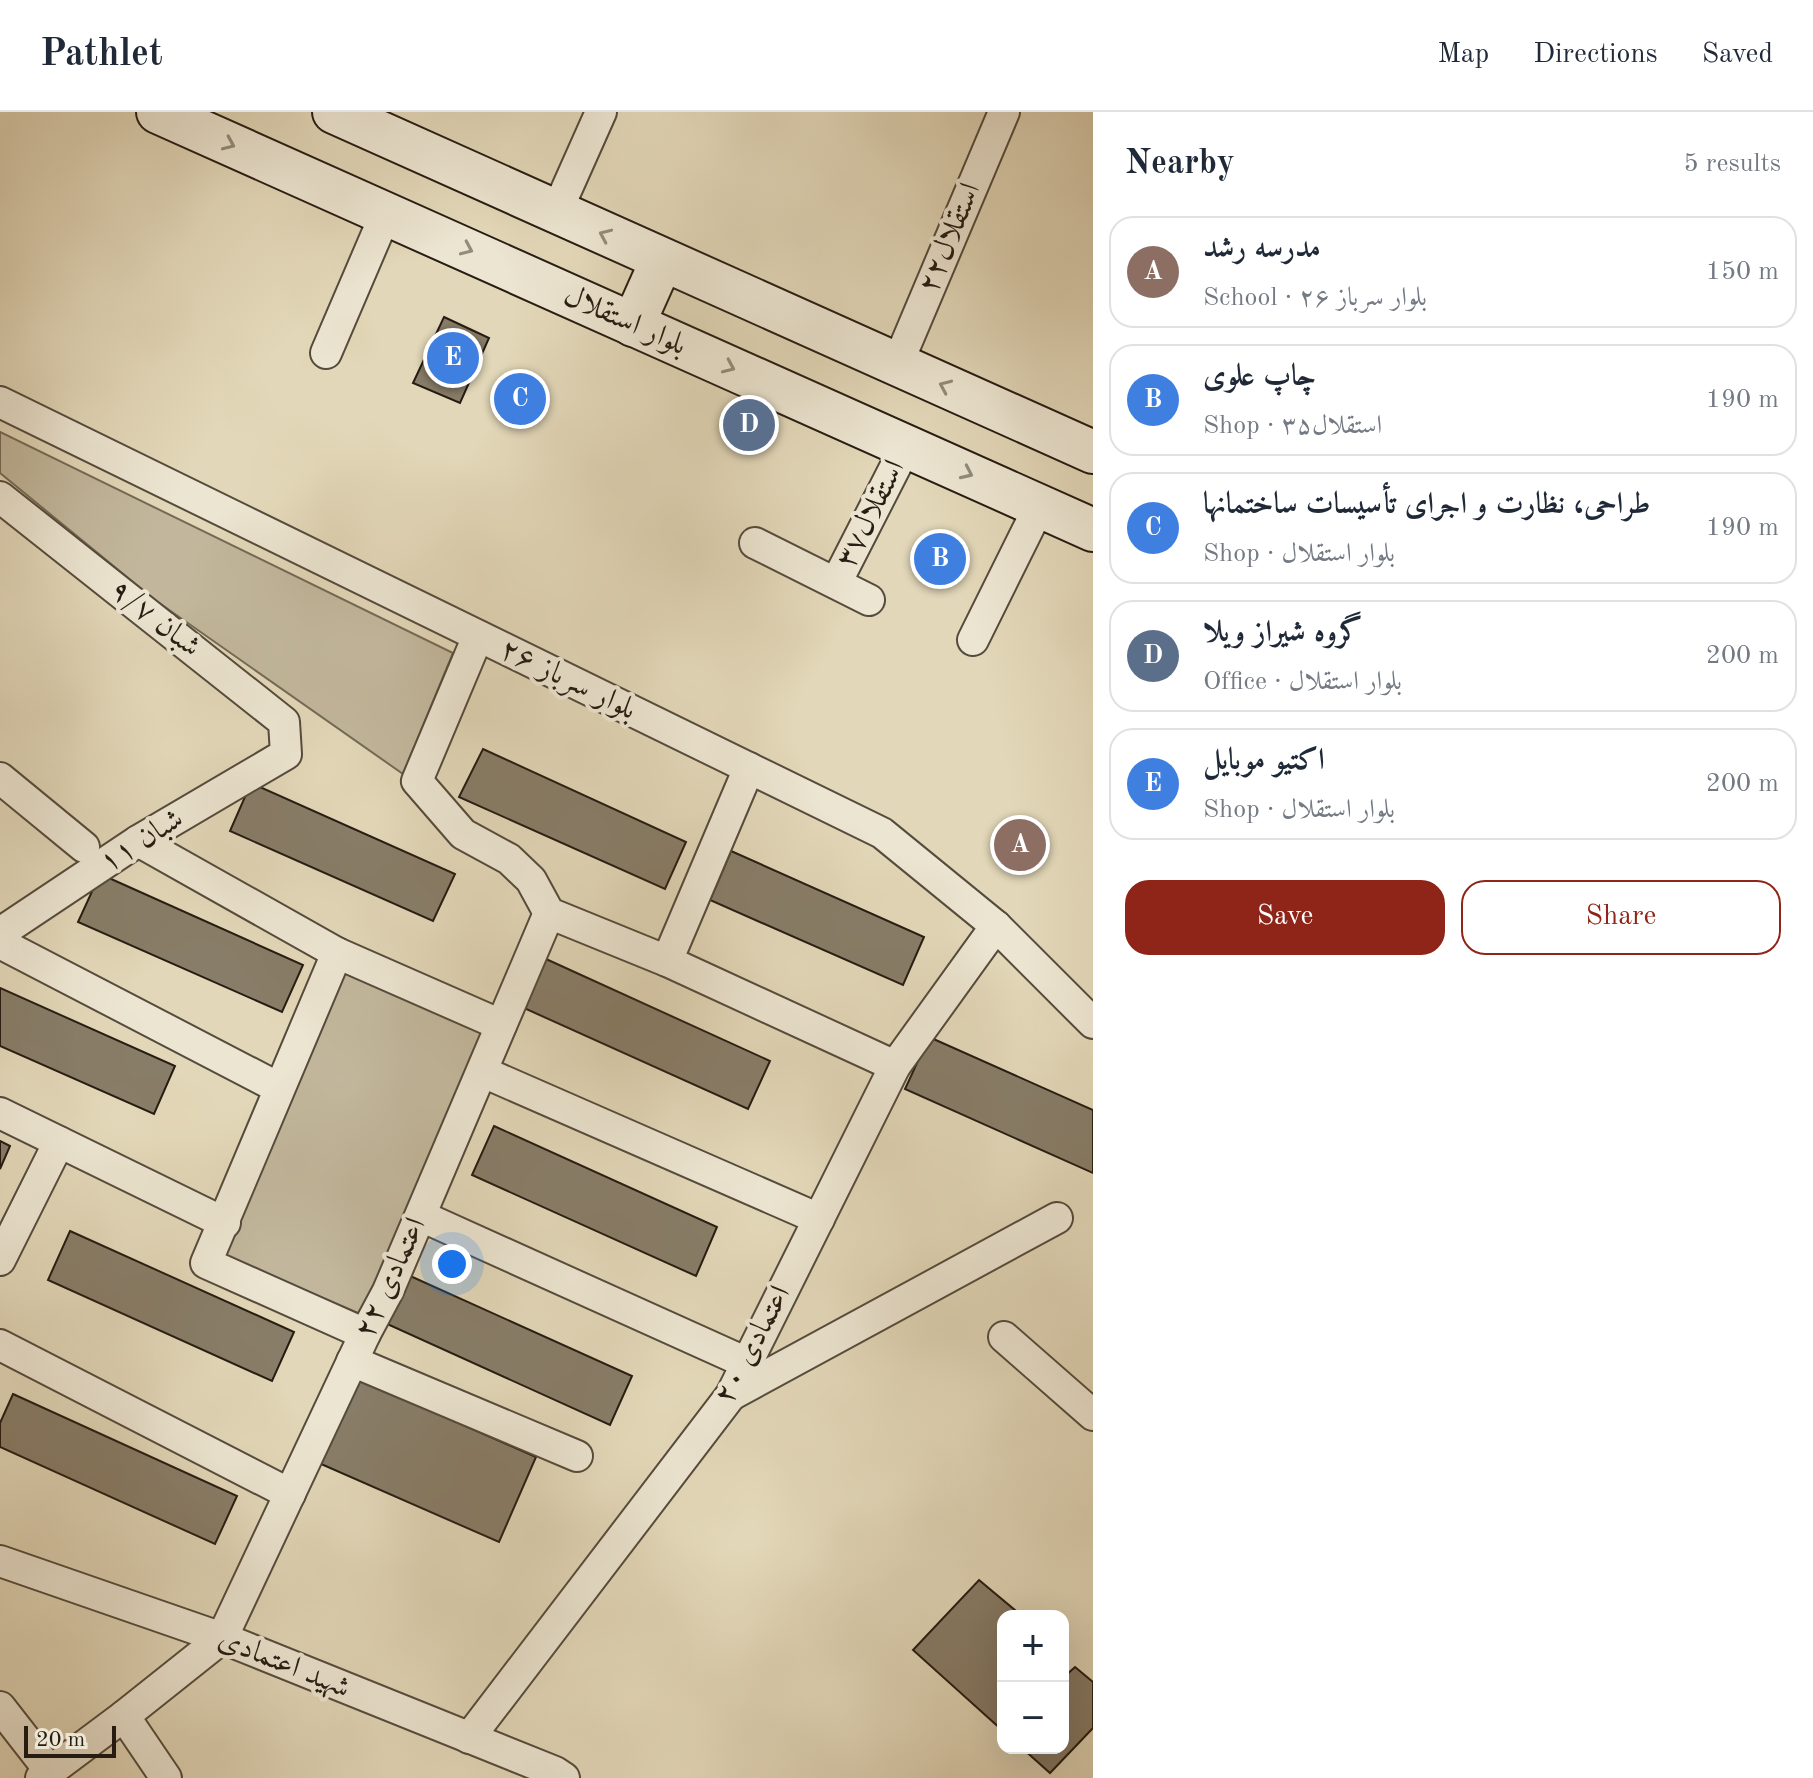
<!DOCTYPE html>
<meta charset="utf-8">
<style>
body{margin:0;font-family:"Old Standard TT",Amiri,serif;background:#f6f6f7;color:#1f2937}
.controls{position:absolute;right:24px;bottom:24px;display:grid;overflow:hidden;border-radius:16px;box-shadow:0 8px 32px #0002}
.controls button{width:72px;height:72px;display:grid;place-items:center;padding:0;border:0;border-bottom:2px solid #e0e1e3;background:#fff;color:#1f2937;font:40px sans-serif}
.scale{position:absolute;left:24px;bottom:20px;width:92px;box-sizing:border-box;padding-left:8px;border:4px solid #261c12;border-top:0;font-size:22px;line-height:28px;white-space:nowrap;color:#261c12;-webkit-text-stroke:6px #ece5d1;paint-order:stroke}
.you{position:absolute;left:452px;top:1152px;width:28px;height:28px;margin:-20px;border:6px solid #fff;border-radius:50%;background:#1a73e8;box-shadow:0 0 0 12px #1a73e833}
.badge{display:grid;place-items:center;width:52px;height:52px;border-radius:50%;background:#8f2418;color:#fff;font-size:26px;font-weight:700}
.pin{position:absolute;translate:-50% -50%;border:4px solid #fff;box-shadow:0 2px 8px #0006}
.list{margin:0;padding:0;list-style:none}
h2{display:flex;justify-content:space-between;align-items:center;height:104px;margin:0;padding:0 32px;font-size:34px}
h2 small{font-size:26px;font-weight:400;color:#747a83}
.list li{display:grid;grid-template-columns:52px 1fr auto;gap:24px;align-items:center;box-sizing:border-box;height:112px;margin:0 16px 16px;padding:0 16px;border:2px solid #e0e1e3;border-radius:24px}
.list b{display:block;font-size:30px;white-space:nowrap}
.list p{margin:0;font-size:26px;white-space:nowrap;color:#747a83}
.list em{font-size:26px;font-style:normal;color:#747a83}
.actions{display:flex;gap:16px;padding:24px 32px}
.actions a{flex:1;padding:18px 0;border:2px solid #8f2418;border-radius:24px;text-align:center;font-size:28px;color:#8f2418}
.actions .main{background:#8f2418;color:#fff}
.map{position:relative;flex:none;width:1093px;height:1666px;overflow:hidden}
header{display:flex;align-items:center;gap:48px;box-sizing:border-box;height:112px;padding:0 40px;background:#fff;border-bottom:2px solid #e0e1e3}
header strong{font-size:38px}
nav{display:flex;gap:44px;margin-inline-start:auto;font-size:28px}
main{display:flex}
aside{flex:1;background:#fff}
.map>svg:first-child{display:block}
.green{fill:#c2b79c;stroke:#746a57;stroke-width:2}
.building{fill:#887d68;stroke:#261c12;stroke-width:2}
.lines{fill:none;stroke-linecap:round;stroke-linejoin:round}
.street-casing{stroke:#554b3c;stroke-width:34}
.secondary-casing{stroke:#261c12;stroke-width:46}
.street{stroke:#ece5d1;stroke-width:30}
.secondary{stroke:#ece5d1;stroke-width:42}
.oneway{stroke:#938b7b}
.labels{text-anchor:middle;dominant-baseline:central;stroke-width:8;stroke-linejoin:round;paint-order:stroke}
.street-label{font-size:30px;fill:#261c12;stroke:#ece5d1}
</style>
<header>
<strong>Pathlet</strong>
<nav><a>Map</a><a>Directions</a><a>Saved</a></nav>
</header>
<main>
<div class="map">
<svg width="1093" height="1666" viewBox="0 0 1093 1666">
<rect width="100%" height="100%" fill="#e2d7b8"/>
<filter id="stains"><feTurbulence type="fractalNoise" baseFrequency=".0025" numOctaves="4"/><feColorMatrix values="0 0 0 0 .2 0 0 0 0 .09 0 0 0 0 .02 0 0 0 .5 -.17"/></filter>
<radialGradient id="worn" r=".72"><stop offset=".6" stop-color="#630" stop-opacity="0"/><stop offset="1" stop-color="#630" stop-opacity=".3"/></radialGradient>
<g class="green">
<path d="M0,320L453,541L403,662L155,488L0,361Z"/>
<path d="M341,853L489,916L365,1204L218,1141Z"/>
</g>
<g class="building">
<path d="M444,205L489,226L460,291L413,271Z"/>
<path d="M483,637L686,730L665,777L459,685Z"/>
<path d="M251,671L455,762L433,809L230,719Z"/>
<path d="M731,739L924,825L903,873L710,788Z"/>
<path d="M100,762L303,853L282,900L78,810Z"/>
<path d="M546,847L770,949L748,997L524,896Z"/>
<path d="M0,876L175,954L154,1002L0,934Z"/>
<path d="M929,925L1093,998V1061L905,977Z"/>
<path d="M494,1014L717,1115L696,1164L472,1063Z"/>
<path d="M0,1029L10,1034L0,1057Z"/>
<path d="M70,1119L294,1220L272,1269L48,1168Z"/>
<path d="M408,1163L632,1264L610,1313L385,1211Z"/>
<path d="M359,1267L536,1345L499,1430L321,1352Z"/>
<path d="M13,1282L237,1384L215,1432L0,1335V1311Z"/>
<path d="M979,1468L1022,1504H1003V1619L913,1538Z"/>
<path d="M1075,1555L1093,1570V1616L1050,1661L1022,1636H1063V1562L1065,1564Z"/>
</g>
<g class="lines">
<g class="street-casing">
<g id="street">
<path d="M556,101L601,0"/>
<path d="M326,241L386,101"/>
<path d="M897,253L1004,0"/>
<path d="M0,290L882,721L996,814L1093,911"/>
<path d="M0,385L284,610L286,642L138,729L0,821"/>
<path d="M755,431L869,488"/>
<path d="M836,471L906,334"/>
<path d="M478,524L417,669L463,722L509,747L531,768L549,801L667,849L895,954"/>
<path d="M973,528L1039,395"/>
<path d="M0,666L84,735"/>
<path d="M138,729L337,841L501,913"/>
<path d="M0,831L279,976"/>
<path d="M337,841L206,1151L365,1222"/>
<path d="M667,849L749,656"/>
<path d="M483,960L819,1107"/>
<path d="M0,1001L225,1111"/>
<path d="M421,1104L747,1251"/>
<path d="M0,1148L59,1030"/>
<path d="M1004,1225L1093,1303"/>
<path d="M0,1233L290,1382"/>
<path d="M352,1249L577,1344"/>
<path d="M731,1283L1057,1106"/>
<path d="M0,1449L222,1526L555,1660L564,1666"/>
<path d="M0,1595L50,1659"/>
<path d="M124,1604L166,1666"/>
<path d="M469,1626L731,1283L895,954L996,814"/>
<path d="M41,1666L124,1604L222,1526L365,1222L388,1179L549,801"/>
</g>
</g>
<g class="secondary-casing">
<g id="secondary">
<path d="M158,0L1093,418"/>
<path d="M334,0L1093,340"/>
<path d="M633,213L662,148"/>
</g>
</g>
<use href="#street" class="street"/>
<use href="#secondary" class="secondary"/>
</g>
<defs><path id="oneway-chevron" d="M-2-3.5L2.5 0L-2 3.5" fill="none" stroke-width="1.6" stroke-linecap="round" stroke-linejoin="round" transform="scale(2)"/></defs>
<g class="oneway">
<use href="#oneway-chevron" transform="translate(229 32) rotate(24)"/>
<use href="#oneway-chevron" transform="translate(605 123) rotate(-156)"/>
<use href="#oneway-chevron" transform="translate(467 137) rotate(24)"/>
<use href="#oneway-chevron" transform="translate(729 255) rotate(24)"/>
<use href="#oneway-chevron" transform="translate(945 274) rotate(-156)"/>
<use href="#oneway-chevron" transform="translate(967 361) rotate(25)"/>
</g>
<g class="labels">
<g class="street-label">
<text transform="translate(950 126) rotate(-67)">استقلال۲۲</text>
<text transform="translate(625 209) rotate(24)">بلوار استقلال</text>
<text transform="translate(871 402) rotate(-63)">استقلال۳۷</text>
<text transform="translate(155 507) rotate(38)">۹/۷ شبان</text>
<text transform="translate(568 568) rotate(26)">۲۶ بلوار سرباز</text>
<text transform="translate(142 729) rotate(-32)">۱۱ شبان</text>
<text transform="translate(391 1166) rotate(-65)">۲۲ اعتمادی</text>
<text transform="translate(753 1233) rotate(-62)">۲۰ اعتمادی</text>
<text transform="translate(284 1552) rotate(22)">شهید اعتمادی</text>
</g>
</g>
<rect width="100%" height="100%" filter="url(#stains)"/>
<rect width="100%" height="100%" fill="url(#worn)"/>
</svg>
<div class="controls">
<button>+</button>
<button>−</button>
</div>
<div class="scale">20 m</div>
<div class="you"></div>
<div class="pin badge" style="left:1020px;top:733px;background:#8d6e63">A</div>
<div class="pin badge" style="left:940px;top:447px;background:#3f7fe0">B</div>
<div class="pin badge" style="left:520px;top:287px;background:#3f7fe0">C</div>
<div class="pin badge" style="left:749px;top:313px;background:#5c6f8a">D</div>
<div class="pin badge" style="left:453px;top:246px;background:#3f7fe0">E</div>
</div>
<aside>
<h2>Nearby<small>5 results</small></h2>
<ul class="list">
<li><span class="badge" style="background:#8d6e63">A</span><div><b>مدرسه رشد</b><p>School · ۲۶ بلوار سرباز</p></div><em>150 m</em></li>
<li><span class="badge" style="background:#3f7fe0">B</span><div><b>چاپ علوی</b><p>Shop · استقلال۳۵</p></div><em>190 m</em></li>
<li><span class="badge" style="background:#3f7fe0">C</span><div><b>طراحی، نظارت و اجرای تأسیسات ساختمانها</b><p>Shop · بلوار استقلال</p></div><em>190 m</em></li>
<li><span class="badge" style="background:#5c6f8a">D</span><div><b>گروه شیراز ویلا</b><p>Office · بلوار استقلال</p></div><em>200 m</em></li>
<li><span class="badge" style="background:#3f7fe0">E</span><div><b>اکتیو موبایل</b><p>Shop · بلوار استقلال</p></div><em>200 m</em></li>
</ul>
<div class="actions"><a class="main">Save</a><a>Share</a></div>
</aside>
</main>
